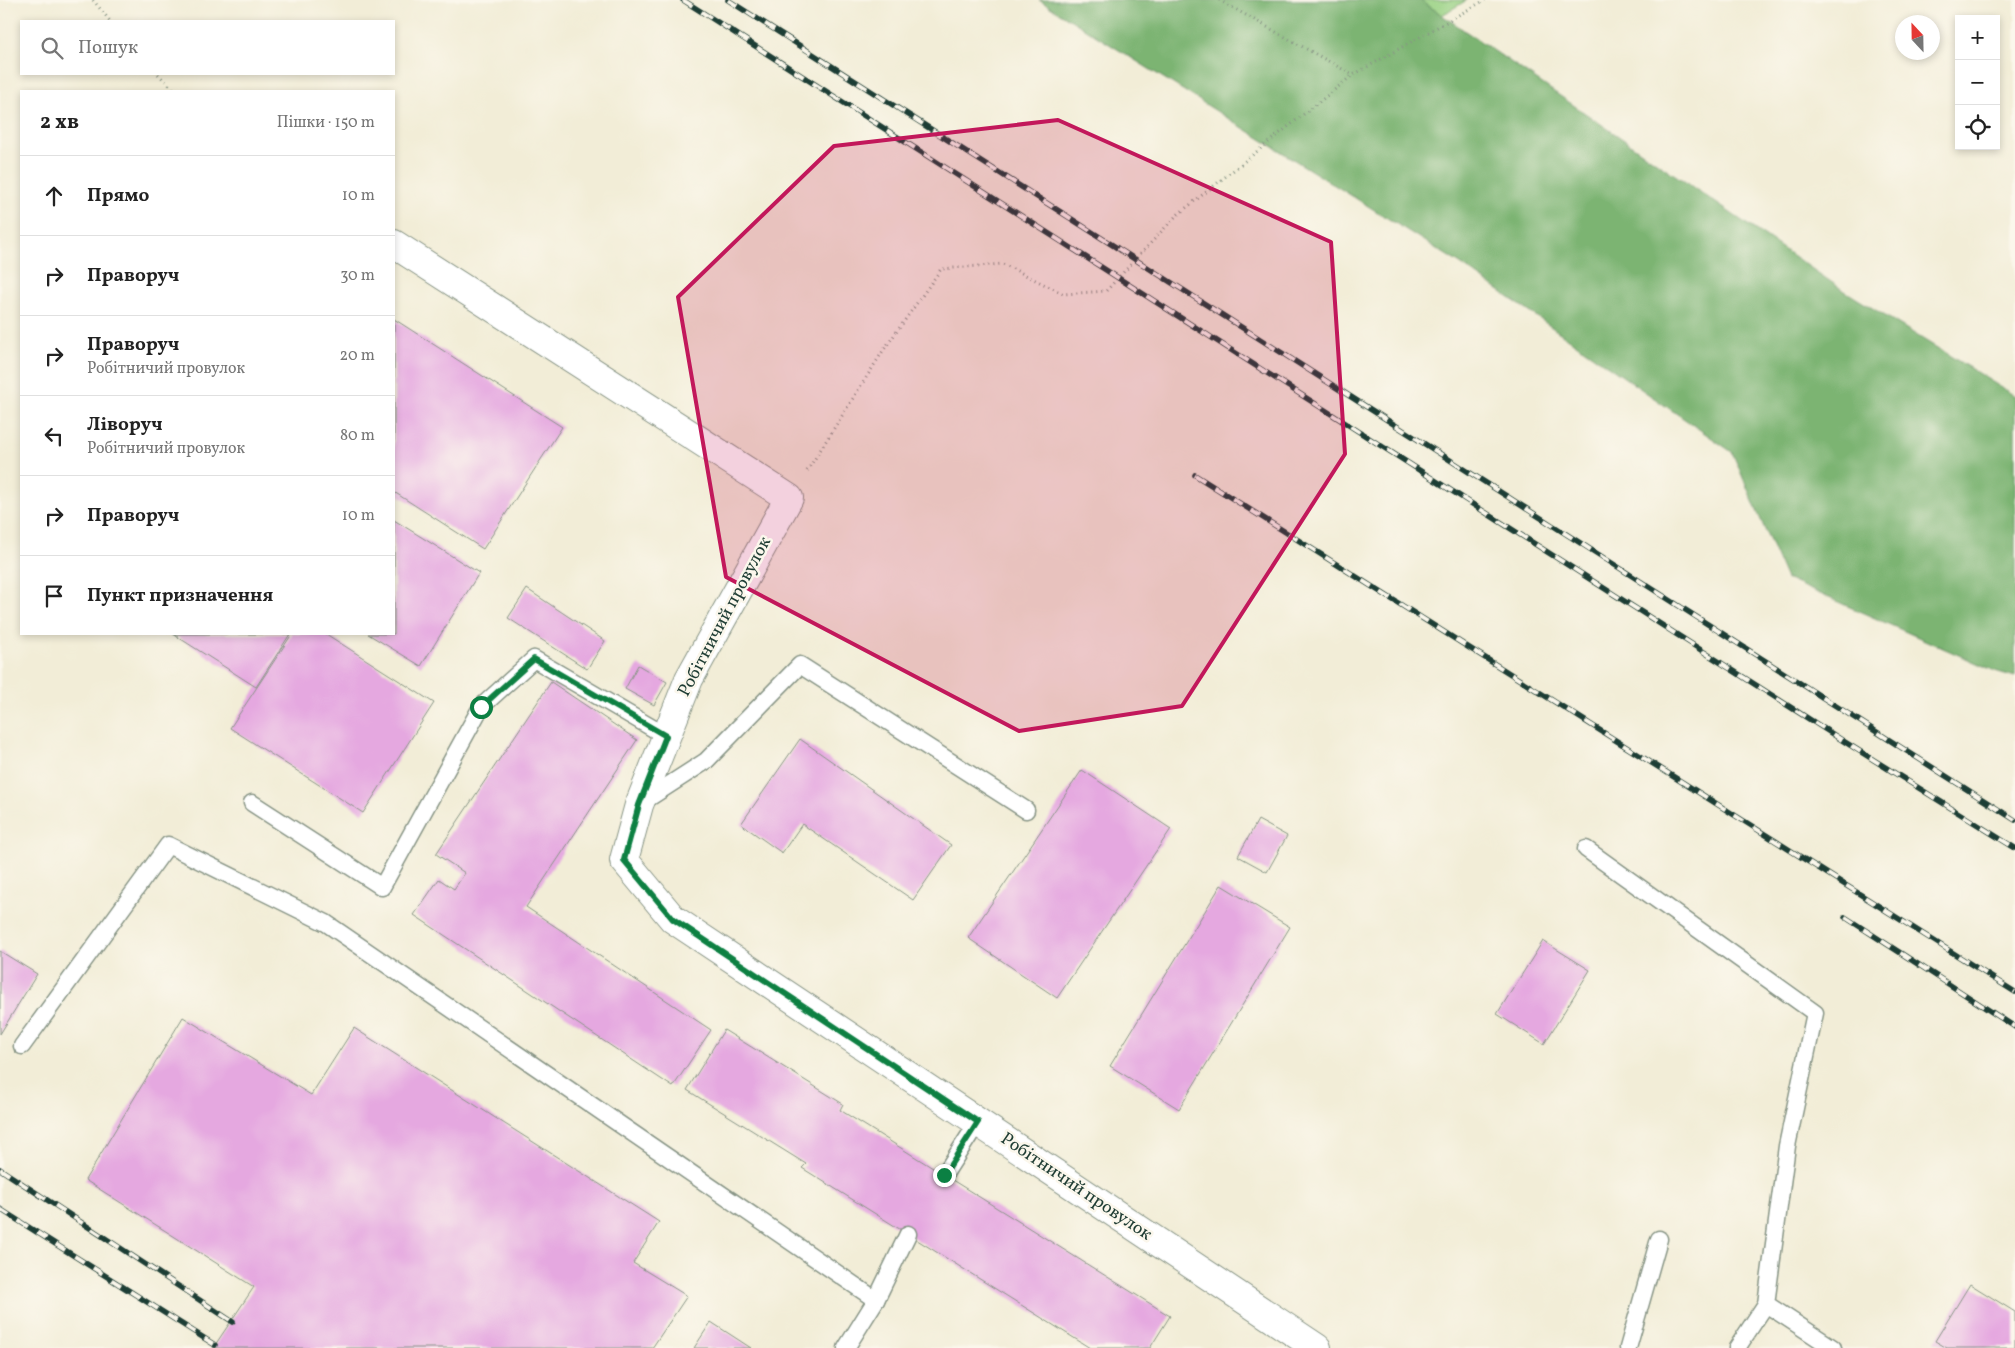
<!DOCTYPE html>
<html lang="uk">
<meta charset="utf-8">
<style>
body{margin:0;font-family:Vollkorn,serif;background:#f2f2f2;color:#222}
.controls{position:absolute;right:15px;top:15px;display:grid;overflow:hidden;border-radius:0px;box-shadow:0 2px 8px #0003}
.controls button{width:45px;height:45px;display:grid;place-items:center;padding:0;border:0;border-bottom:1px solid #e0e0e0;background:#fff;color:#222;font:25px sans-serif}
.compass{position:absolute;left:1895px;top:15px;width:45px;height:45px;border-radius:50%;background:#fff;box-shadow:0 2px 8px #0003;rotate:338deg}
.stop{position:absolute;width:15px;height:15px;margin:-11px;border:4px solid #0b8043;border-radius:50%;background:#fff}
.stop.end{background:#0b8043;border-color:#fff;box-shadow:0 1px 5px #0008}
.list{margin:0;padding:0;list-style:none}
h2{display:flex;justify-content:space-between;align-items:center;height:65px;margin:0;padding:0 20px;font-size:21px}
h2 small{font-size:16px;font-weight:400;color:#767676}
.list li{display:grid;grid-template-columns:32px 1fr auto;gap:15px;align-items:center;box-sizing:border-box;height:80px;padding:0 20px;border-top:1px solid #e0e0e0}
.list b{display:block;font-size:19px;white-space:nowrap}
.list p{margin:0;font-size:16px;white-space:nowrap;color:#767676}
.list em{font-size:16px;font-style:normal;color:#767676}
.icon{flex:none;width:28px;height:28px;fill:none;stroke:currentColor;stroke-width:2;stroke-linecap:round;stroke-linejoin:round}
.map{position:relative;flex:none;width:2015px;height:1348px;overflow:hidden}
.search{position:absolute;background:#fff;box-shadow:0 2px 8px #0003;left:20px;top:20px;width:375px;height:55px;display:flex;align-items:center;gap:12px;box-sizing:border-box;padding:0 18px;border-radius:0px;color:#767676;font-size:19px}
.panel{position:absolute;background:#fff;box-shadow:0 2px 8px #0003;left:20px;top:90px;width:375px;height:545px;border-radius:0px}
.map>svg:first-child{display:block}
.green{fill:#9ad284;stroke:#5c885c}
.forest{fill:#7bb472;stroke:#4d7853}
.building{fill:#e5a8e0}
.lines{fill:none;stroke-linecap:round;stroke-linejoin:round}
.service-casing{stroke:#889586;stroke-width:19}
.minor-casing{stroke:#889586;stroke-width:30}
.path{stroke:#889586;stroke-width:3;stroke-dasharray:1 4;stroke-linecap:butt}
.service{stroke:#fff;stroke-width:16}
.minor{stroke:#fff;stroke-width:28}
.rail-casing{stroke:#1f3d34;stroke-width:5.5}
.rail{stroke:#fbf7ec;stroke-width:4;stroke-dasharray:11;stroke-linecap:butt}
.route{stroke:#0b8043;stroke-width:6}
.marked{fill:#c2185b;fill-opacity:0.2;stroke:#c2185b;stroke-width:4;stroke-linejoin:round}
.labels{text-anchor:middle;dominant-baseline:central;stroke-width:5;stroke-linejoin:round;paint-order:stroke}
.street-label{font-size:18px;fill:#1f3d34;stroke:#fbf7ec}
</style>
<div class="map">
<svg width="2015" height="1348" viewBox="0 0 2015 1348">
<rect width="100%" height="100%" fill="#fbf7ec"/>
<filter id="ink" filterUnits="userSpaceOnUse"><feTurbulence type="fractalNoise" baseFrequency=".02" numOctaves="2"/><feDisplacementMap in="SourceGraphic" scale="10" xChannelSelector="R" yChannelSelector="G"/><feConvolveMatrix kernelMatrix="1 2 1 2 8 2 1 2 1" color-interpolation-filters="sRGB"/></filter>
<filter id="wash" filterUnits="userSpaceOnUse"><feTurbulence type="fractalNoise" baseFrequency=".0096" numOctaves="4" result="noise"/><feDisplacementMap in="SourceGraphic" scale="20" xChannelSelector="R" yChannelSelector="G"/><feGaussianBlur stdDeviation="1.12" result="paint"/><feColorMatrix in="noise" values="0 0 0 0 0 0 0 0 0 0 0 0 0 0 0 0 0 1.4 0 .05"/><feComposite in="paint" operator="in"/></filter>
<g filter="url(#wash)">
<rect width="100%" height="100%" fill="#f2edd7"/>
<path class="green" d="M1420,0H1467L1442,15Z"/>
<path class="forest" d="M1039,0H1420L1840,288L2015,396V677L1995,671L1786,579L1732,452L1459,263Z"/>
<g id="blocks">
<g class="building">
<path d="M394,319L562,427L483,549L394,492Z"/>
<path d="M394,520L479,573L421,666L368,634H394Z"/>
<path d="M527,589L605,641L587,669L508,618Z"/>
<path d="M173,634H290L256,687Z"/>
<path d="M292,634H326L434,703L363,813L230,728Z"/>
<path d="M638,665L667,682L654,705L625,689Z"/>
<path d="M551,682L637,740L526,907L711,1030L673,1087L414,915L439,879L454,889L465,873L436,854Z"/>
<path d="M800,739L951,845L913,900L802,824L782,853L741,824Z"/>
<path d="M1082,770L1171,829L1057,998L968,938Z"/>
<path d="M1258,820L1287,836L1267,872L1238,856Z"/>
<path d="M1221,885L1290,927L1179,1109L1110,1066Z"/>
<path d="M1543,941L1590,970L1544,1044L1497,1014Z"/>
<path d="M0,951L37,974L0,1034Z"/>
<path d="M183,1017L311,1095L354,1028L659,1222L633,1263L687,1296L652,1348H213L254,1287L85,1180Z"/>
<path d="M724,1030L843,1104L840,1110L1170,1316L1150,1348H1090L802,1168L806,1164L687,1090Z"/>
<path d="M1970,1284L2015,1312V1348H1947L1935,1341Z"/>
<path d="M711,1322L751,1348H694Z"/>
</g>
</g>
</g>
<g filter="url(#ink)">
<use href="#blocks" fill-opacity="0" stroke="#889586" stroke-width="1"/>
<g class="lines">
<g class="service-casing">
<g id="service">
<path d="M252,803L382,887L481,707L534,659L666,736"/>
<path d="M641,803L706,761L800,665L1026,810"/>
<path d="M1586,849L1815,1013L1787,1146L1766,1304"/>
<path d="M22,1046L168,845L326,923L876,1300L908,1234"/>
<path d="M944,1175L978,1122"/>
<path d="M846,1348L876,1300"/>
<path d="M1628,1348L1659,1239"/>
<path d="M1737,1348L1766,1304L1833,1348"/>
</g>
</g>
<g class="minor-casing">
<path id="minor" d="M394,244L789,498L689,679L639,805L624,860L673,919L1317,1348"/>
</g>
<g class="path">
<path d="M93,0L110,21"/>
<path d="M1219,0L1353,75"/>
<path d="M158,74L175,91"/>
<path d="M807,471L883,351L941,269L1003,264L1064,294L1106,291L1176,216L1353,75L1485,0"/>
</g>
<use href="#service" class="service"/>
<use href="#minor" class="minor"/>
<g class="rail-casing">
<g id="rail">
<path d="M683,0L1845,742L2015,848"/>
<path d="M728,0L2015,820"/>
<path d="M1195,475L2015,992"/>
<path d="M1845,917L2015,1027"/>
<path d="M0,1169L233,1322"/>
<path d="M0,1209L215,1345"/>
</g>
</g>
<use href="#rail" class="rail"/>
</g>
</g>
<g class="lines" filter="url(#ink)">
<path class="route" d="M481,707L534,659L666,736L639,805L624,860L673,919L978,1122L944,1175"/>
</g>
<path class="marked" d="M1058,120L1331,242L1345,454L1182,706L1019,731L726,577L678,297L834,146Z"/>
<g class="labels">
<g class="street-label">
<text transform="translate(725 617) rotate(-62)">Робітничий провулок</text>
<text transform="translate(1076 1187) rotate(34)">Робітничий провулок</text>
</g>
</g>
</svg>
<div class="controls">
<button>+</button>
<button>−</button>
<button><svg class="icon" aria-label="locate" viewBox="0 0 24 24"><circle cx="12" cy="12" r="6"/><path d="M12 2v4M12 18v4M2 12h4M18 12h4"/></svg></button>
</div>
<svg class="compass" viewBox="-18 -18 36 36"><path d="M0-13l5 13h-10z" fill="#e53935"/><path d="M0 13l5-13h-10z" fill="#767676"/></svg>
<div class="stop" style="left:481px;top:707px"></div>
<div class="stop end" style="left:944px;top:1175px"></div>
<div class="search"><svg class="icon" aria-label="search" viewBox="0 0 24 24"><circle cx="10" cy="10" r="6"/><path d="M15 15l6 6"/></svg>Пошук</div>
<section class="panel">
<h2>2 хв<small>Пішки · 150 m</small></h2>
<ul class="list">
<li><svg class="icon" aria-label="ahead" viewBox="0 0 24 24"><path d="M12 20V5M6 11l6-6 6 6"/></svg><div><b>Прямо</b></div><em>10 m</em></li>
<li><svg class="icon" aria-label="right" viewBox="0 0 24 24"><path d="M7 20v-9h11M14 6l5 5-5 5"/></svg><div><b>Праворуч</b></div><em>30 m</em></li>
<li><svg class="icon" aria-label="right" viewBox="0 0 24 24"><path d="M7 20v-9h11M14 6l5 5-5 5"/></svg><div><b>Праворуч</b><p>Робітничий провулок</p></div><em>20 m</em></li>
<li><svg class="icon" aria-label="left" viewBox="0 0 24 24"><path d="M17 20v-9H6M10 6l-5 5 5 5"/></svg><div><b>Ліворуч</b><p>Робітничий провулок</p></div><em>80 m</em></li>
<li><svg class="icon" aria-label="right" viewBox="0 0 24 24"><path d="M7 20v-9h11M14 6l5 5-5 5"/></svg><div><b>Праворуч</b></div><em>10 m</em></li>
<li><svg class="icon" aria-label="arrive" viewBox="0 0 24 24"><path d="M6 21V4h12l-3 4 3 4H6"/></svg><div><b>Пункт призначення</b></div></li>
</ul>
</section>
</div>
